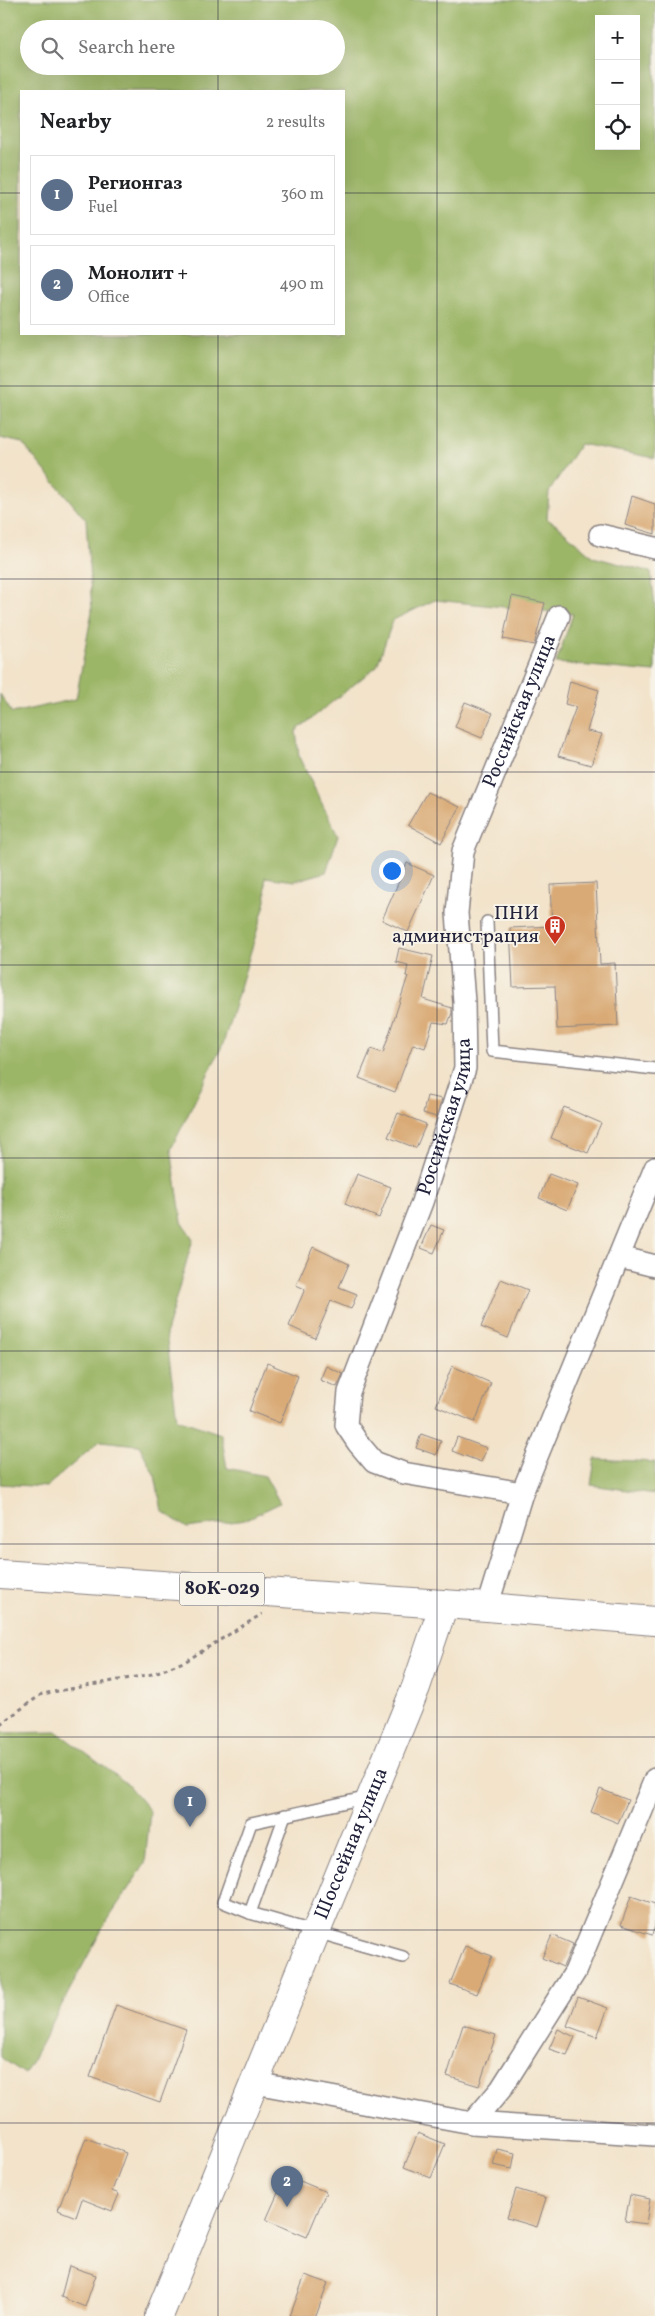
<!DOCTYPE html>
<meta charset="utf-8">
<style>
body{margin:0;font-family:Vollkorn,serif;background:#f6f6f6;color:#202124}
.controls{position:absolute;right:15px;top:15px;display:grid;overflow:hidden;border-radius:0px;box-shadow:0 5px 20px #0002}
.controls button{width:45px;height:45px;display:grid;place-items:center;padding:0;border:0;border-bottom:1px solid #e0e0e0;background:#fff;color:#202124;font:25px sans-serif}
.you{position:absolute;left:391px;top:870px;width:18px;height:18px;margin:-12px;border:4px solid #fff;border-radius:50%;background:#1a73e8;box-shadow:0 0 0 8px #1a73e833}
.badge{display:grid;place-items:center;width:32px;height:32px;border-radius:50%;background:#0f766e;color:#fff;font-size:16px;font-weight:700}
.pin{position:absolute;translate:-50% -41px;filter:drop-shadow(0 1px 2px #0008)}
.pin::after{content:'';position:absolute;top:26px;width:18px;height:15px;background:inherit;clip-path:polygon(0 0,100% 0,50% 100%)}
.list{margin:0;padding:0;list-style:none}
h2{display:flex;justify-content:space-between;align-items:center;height:65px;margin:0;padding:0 20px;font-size:21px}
h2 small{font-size:16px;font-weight:400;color:#757577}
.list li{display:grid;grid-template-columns:32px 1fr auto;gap:15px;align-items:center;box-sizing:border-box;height:80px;margin:0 10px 10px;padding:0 10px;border:1px solid #e0e0e0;border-radius:0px}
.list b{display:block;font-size:19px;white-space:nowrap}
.list p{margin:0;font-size:16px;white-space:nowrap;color:#757577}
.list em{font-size:16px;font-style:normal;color:#757577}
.icon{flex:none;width:28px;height:28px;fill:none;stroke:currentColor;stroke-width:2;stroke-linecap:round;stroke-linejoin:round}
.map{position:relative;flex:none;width:655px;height:2316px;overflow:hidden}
.search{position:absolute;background:#fff;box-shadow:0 5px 20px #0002;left:20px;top:20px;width:325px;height:55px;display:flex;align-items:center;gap:12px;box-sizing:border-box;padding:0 18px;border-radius:28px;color:#757577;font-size:19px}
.panel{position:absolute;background:#fff;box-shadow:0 5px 20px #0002;left:20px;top:90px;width:325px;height:245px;border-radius:0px}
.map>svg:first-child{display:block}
.forest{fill:#9cb668;stroke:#5f6c52;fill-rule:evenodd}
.building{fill:#d9aa76}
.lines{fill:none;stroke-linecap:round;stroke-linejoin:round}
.lane-casing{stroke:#8a8282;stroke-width:14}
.street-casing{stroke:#8a8282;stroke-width:24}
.secondary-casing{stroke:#8a8282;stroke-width:30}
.primary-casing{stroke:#8a8282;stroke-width:30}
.path{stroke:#8a8282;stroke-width:3;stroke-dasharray:4 4;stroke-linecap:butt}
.lane{stroke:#fff;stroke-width:11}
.street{stroke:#fff;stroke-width:21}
.secondary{stroke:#fff;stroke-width:28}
.primary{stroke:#fff;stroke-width:28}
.grid{fill:none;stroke:#22223b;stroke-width:1;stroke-opacity:0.55}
.labels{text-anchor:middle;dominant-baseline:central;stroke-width:4;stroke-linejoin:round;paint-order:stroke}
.shield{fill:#f7f3e8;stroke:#62616f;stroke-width:1}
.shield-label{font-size:19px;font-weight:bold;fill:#22223b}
.street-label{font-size:20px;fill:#22223b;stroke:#f7f3e8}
.poi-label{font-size:20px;fill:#22223b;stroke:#f7f3e8;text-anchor:end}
</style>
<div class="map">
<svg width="655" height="2316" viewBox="0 0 655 2316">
<rect width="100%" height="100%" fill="#f7f3e8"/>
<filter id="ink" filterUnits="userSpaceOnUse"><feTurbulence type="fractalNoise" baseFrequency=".02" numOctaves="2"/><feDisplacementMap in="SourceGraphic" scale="10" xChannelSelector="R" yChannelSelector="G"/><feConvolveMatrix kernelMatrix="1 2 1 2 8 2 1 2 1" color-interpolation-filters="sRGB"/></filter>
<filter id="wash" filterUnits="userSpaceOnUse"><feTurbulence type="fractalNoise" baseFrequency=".0096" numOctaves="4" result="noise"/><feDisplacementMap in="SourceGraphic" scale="20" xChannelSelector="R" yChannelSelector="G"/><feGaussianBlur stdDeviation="1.12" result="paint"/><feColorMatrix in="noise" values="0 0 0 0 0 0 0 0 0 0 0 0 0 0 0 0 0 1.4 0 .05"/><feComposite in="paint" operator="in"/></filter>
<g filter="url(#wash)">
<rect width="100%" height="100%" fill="#f2e3ca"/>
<g class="forest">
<path d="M0,0H655V458L580,444L549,492L547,519L558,526L593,557L651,572L655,606V672L556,663L573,614L435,600L393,620L377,666L296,731L299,757L338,836L326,872L295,881L265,877L266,901L223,1044L171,1149L182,1222L193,1239L166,1333L177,1419L221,1434L227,1468L265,1476L280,1503L245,1520L187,1528L162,1511L155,1476L139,1445L100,1441L46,1487L0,1484V694L12,713L76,699L92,611L86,520L22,443L0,438ZM599,19H636V146H599ZM29,29H336V66H29ZM21,91H344V334H21Z"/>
<path d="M595,1459L655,1462V1494L591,1485Z"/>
<path d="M57,1732L126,1783L150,1811L145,1864L107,1920L25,2074L0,2057V1733Z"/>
</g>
<g id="blocks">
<g class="building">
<path d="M632,496L655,504V534L625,525Z"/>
<path d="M512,596L545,603L534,645L503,639Z"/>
<path d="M570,681L599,690L587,731L602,734L591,765L558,756L576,707L565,704Z"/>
<path d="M465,702L493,713L482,738L455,727Z"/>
<path d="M427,792L460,807L441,843L408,825Z"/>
<path d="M407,863L434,875L408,932L382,920Z"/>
<path d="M596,883L600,964L615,963L618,1026L557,1029L555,986L513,987L510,928L552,926L550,885Z"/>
<path d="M399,948L433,956L423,999L452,1008V1013L448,1024L433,1022L425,1048L413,1044L395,1092L359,1078L371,1049L383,1053L408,976H406L408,965L396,962Z"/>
<path d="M427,1096L442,1099L436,1117L423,1113Z"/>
<path d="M564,1107L601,1123L588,1153L551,1138Z"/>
<path d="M398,1113L426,1124L416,1148L388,1137Z"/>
<path d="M357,1174L391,1187L379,1218L345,1204Z"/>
<path d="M549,1174L578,1185L567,1210L539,1198Z"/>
<path d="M431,1225L444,1230L434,1253L421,1248Z"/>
<path d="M313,1247L349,1264L339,1287L357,1294L351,1309L331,1301L315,1338L289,1326L305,1289L296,1285Z"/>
<path d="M501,1279L528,1290L508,1338L481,1327Z"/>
<path d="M267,1363L298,1376L280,1423L249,1411Z"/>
<path d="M326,1366L343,1374L337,1387L320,1380Z"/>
<path d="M452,1366L491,1383L475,1422L436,1406Z"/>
<path d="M421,1434L441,1441L436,1455L416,1448Z"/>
<path d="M457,1437L487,1448L481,1462L452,1451Z"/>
<path d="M600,1789L628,1800L618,1823L591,1812Z"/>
<path d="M631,1896L655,1904V1926L652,1935L621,1925Z"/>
<path d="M552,1935L573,1944L563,1967L542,1958Z"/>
<path d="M465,1946L492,1956L477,1994L450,1984Z"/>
<path d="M578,1997L608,2008L597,2037L567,2026Z"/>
<path d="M116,2005L186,2030L160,2102L90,2077Z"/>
<path d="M463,2025L496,2035L479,2086L447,2076Z"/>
<path d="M558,2029L575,2037L567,2055L549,2049Z"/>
<path d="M418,2133L445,2144L431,2178L404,2167Z"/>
<path d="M86,2138L126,2153L112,2191L119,2194L112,2211L82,2199L76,2217L58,2210Z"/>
<path d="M497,2149L515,2153L512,2169L493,2165Z"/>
<path d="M286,2175L326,2192L307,2237L266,2220Z"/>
<path d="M516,2189L546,2198L537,2227L507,2218Z"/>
<path d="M630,2195L650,2199L646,2224L625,2221Z"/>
<path d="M69,2266L96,2275L85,2307L61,2297Z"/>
<path d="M305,2275L328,2283L316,2316H290Z"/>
</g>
</g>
</g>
<g filter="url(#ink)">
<use href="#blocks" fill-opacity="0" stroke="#8a8282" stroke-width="1"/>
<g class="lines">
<g class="lane-casing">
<g id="lane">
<path d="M487,922L492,1051L655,1069"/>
<path d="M369,1797L251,1823L223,1902L250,1913L403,1957"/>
<path d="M250,1913L285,1815"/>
</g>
</g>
<g class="street-casing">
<g id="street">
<path d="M600,535L655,548"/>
<path d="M619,1257L655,1266"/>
<path id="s1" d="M522,1493L403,1473L374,1462L358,1443L346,1425L349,1392L422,1202L465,1068L464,1002L457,913L463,851L559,616"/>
<path d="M487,1607L522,1493L655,1168"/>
<path d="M255,2083L472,2123L655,2135"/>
<path d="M472,2123L501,2089L575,1972L655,1779"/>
</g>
</g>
<g class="secondary-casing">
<g id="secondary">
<path id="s2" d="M159,2316L416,1687L444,1604"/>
</g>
</g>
<g class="primary-casing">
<path id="primary" d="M0,1574L487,1607L655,1621"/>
</g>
<path class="path" d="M0,1724L42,1694L152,1674L186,1661L262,1614"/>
<use href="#lane" class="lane"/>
<use href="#street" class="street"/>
<use href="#secondary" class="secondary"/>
<use href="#primary" class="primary"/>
</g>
</g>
<path class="grid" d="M218,0V29M437,0V2316M218,66V91M0,193H21M344,193H655M218,334V2316M0,386H655M0,579H655M0,772H655M0,965H655M0,1158H655M0,1351H655M0,1544H655M0,1737H655M0,1930H655M0,2123H655"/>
<defs>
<g id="building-pin" transform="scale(1.125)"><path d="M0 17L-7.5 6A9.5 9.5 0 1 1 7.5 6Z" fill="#c8321e" stroke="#f7f3e8"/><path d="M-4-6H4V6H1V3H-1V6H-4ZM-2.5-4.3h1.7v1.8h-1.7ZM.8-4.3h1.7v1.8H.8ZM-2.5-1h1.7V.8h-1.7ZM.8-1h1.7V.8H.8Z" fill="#fff"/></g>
</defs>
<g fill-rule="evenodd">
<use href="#building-pin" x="555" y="926"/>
</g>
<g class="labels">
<rect class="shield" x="179.5" y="1572.5" width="85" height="33" rx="4"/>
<g class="shield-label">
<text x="222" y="1589">80К-029</text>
</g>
<g class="street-label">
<text stroke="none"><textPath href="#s1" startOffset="944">Российская улица</textPath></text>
<text stroke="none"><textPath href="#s1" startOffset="524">Российская улица</textPath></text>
<text stroke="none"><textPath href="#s2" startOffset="510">Шоссейная улица</textPath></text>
</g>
<g class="poi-label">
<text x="539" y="914">ПНИ<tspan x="539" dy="23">администрация</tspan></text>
</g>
</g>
</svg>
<div class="controls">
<button>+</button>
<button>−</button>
<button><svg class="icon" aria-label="locate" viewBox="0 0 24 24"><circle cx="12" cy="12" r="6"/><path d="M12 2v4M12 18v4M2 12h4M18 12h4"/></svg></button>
</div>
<div class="you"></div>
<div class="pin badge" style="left:190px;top:1827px;background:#5c6f8a">1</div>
<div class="pin badge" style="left:287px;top:2207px;background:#5c6f8a">2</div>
<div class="search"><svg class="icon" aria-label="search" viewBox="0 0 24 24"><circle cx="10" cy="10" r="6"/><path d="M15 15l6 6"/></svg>Search here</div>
<section class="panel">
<h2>Nearby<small>2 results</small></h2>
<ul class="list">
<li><span class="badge" style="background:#5c6f8a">1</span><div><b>Регионгаз</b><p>Fuel</p></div><em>360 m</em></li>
<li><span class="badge" style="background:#5c6f8a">2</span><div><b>Монолит +</b><p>Office</p></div><em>490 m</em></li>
</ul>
</section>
</div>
